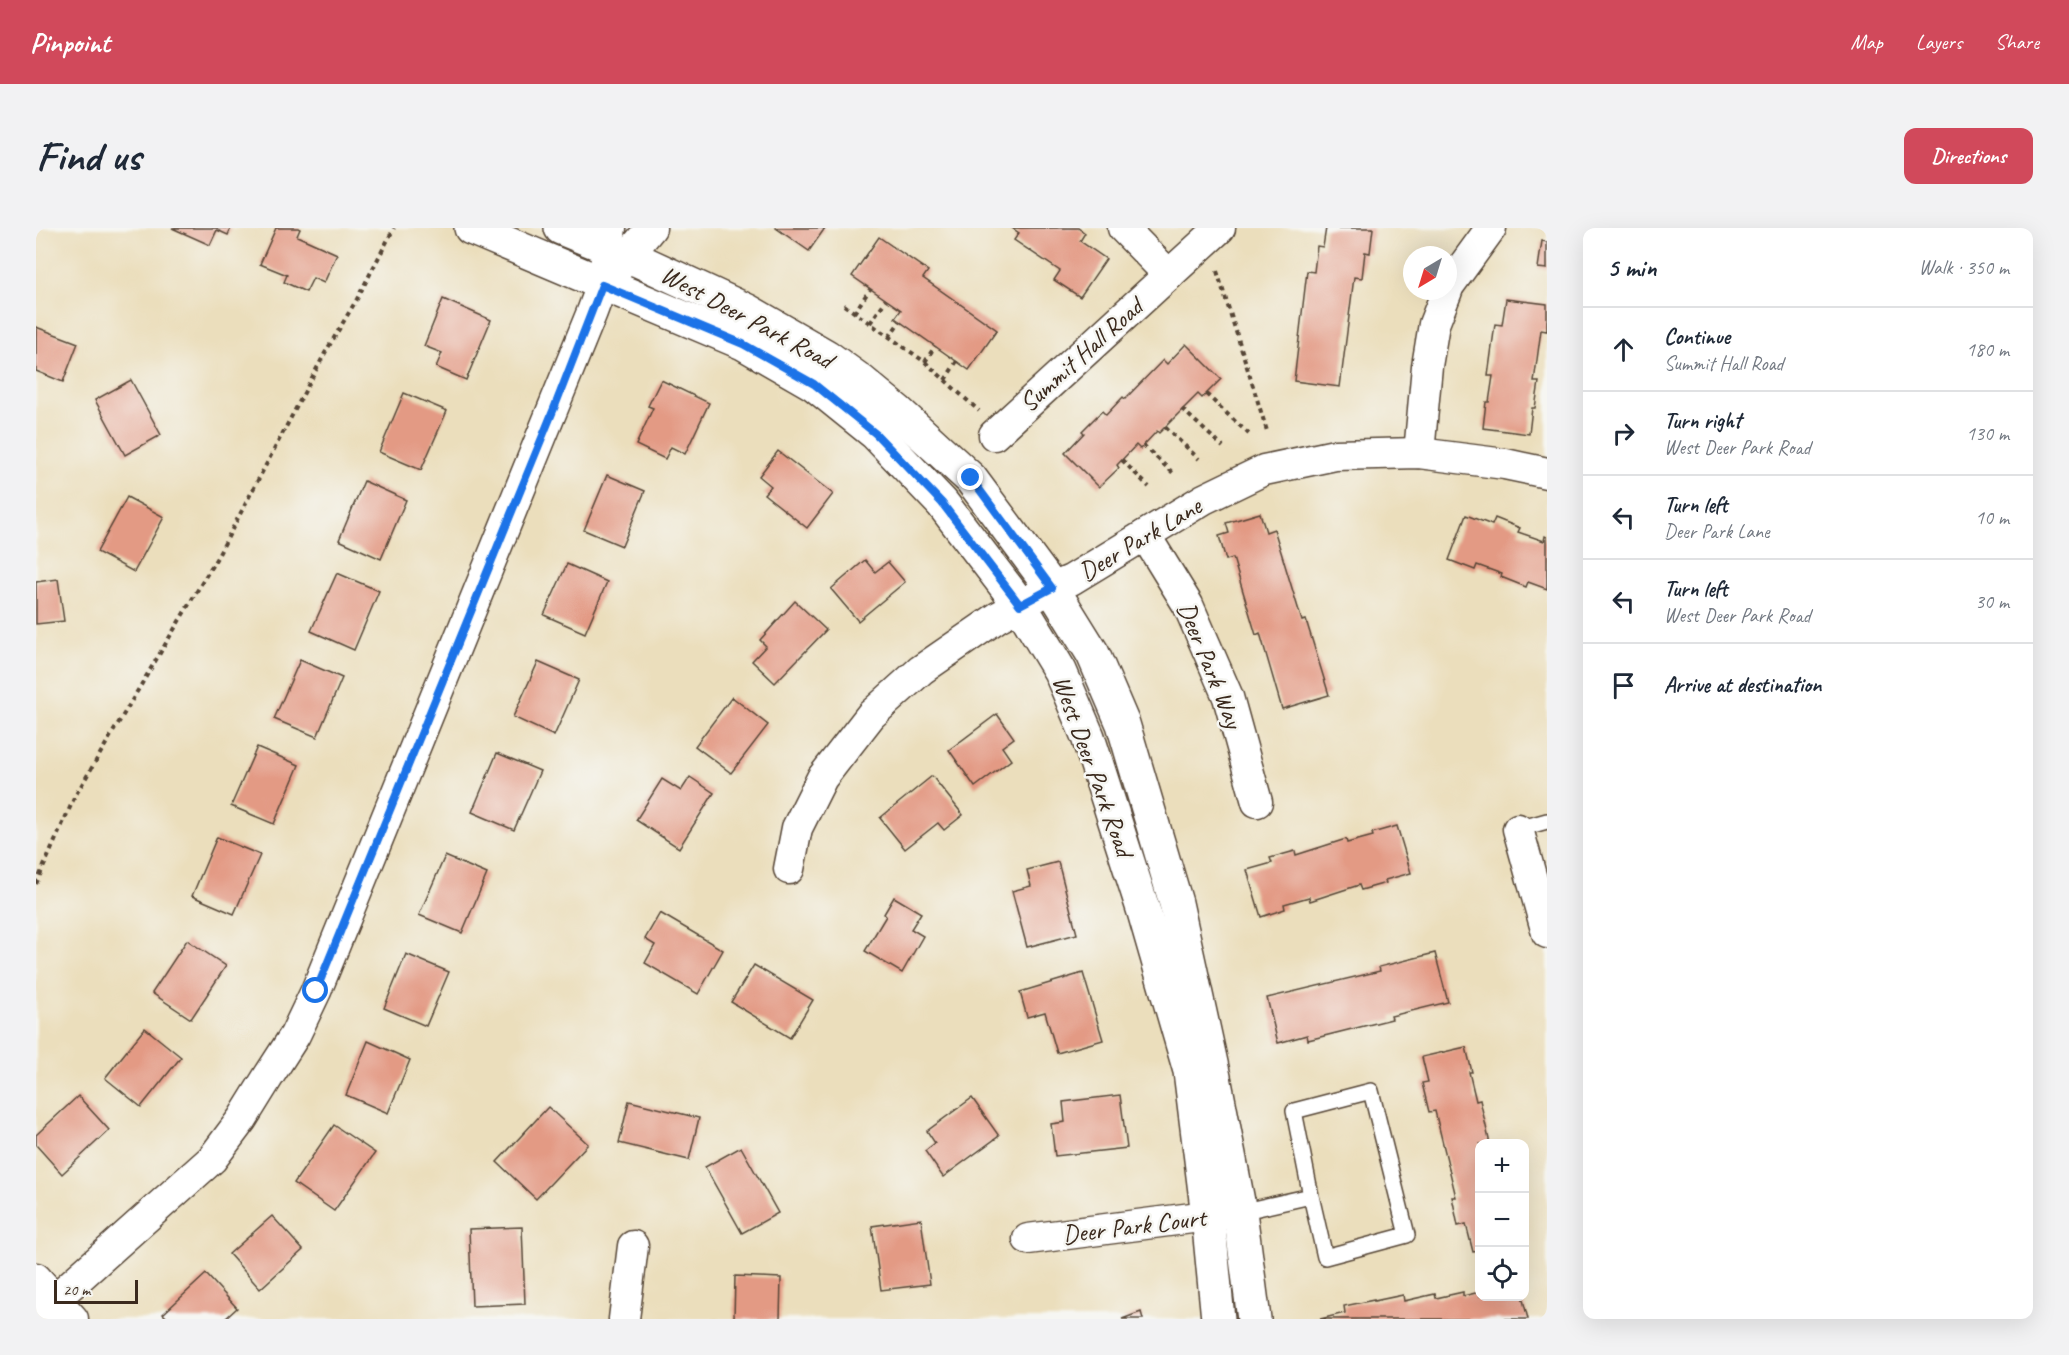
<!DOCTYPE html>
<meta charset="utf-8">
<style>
body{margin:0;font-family:Caveat,sans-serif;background:#f2f2f3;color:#1f2937}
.controls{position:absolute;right:18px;bottom:18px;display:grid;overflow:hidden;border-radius:12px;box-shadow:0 6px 24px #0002}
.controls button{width:54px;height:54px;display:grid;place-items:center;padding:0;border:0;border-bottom:2px solid #e0e1e3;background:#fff;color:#1f2937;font:30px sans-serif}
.compass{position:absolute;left:1367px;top:18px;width:54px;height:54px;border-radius:50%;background:#fff;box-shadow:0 6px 24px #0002;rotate:218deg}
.scale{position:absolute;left:18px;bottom:15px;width:84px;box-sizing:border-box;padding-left:6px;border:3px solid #3b2a1e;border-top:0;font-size:16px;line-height:21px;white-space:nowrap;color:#3b2a1e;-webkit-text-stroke:4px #f6f6f2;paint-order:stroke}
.stop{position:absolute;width:18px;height:18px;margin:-14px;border:4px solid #1a73e8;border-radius:50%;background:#fff}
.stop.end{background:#1a73e8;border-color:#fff;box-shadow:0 2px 6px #0008}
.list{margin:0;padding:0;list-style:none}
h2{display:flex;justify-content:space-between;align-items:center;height:78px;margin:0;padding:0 24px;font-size:26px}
h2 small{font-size:20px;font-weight:400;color:#747a83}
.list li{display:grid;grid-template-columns:39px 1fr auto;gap:18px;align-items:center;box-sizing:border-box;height:84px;padding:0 24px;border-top:2px solid #e0e1e3}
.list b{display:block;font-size:22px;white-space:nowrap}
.list p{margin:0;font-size:20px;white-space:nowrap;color:#747a83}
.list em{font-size:20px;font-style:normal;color:#747a83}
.icon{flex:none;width:33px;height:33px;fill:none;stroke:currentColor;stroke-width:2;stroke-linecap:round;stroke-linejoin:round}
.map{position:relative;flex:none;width:1511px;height:1091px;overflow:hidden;border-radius:12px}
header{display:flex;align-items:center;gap:36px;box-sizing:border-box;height:84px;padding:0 30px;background:#d1495b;color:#fff}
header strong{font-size:28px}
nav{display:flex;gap:33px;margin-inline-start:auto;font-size:21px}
.intro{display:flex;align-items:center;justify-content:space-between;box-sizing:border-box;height:144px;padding:0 36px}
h1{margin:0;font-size:42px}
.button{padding:15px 27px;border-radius:12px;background:#d1495b;color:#fff;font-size:21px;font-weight:700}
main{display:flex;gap:36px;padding:0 36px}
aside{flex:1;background:#fff;border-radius:12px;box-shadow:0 6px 24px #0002}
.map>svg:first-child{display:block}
.building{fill:#e39a84}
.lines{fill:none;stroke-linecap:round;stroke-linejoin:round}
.service-casing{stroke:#554536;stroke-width:18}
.minor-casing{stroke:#554536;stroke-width:33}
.tertiary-casing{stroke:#554536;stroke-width:36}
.path{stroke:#554536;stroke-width:4;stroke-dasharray:4.5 4.5;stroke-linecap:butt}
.service{stroke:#fff;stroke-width:15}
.minor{stroke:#fff;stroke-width:30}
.tertiary{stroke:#fff;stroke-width:33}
.route{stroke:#1a73e8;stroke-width:8}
.labels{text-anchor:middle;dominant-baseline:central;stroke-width:5;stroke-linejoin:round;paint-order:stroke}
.street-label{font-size:26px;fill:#3b2a1e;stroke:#f6f6f2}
</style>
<header>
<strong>Pinpoint</strong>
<nav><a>Map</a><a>Layers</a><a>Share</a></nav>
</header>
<div class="intro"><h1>Find us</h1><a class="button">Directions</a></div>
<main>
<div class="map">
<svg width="1511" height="1091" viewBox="0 0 1511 1091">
<rect width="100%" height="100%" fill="#f6f6f2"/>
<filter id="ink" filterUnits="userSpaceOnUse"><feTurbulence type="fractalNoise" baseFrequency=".0167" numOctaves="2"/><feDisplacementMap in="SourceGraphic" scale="12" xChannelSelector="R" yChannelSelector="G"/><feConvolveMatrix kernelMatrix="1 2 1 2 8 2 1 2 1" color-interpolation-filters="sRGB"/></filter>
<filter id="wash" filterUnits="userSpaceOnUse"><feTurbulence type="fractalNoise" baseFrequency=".008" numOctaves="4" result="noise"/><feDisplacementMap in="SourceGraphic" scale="24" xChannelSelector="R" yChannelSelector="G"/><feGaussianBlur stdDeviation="1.35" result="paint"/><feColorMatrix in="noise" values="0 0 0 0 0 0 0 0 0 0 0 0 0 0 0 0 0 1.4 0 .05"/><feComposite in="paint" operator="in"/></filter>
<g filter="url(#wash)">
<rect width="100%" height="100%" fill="#ebdebc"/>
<g id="blocks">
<g class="building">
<path d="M136,0H195L192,7L181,2L174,17Z"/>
<path d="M240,0H262L264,1L261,8L301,26L288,55L277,50L270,64L248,54L251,47L224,36Z"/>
<path d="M740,0H789L773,23Z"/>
<path d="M976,0H1042L1049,5L1044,13L1070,31L1044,69L1018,52L1024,43L978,12L983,5Z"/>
<path d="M1290,0H1337L1334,25L1329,24L1326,50L1318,49L1304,159L1258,153L1271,43L1278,44L1281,18L1287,19Z"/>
<path d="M843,9L892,43L887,50L961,102L933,142L859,90L865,82L816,48Z"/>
<path d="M1506,13L1511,14V41L1502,40Z"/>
<path d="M407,71L455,92L430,152L400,139L406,125L388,118Z"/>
<path d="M1470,71L1511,76V103L1505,102L1498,154H1503L1499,180H1496L1493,206L1447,200L1450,174H1453L1457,148H1452L1459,96L1466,97Z"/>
<path d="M0,99L42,115L27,154L0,143Z"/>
<path d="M1150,116L1185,151L1166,170L1162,166L1123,205L1121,203L1104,221L1100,217L1081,237L1083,240L1063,259L1029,225L1048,205L1046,203L1066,183L1070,187L1087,169L1089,171L1127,132L1131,136Z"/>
<path d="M95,152L125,207L89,227L59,172Z"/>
<path d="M625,152L673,175L649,226L635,219L629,231L600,217L617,180L612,178Z"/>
<path d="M368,165L411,183L385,242L343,224Z"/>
<path d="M742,223L797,266L771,300L728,266L735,258L723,248Z"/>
<path d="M571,247L609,263L586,318L548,302Z"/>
<path d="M328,253L370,272L345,331L303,312Z"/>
<path d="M91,269L128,289L98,344L61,324Z"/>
<path d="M1224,285L1230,304L1238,301L1266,393L1270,392L1293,467L1246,481L1224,405L1220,407L1197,330L1190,332L1183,308L1193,305L1190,295Z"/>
<path d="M1430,287L1456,297L1459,290L1484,300L1482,304L1508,313L1509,308L1511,309V361L1492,354L1490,359L1465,349L1466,346L1441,337L1439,342L1413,332Z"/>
<path d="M829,332L839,344L852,334L869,354L822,393L795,361Z"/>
<path d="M531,336L571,354L549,405L508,387Z"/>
<path d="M301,345L343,363L318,422L275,403Z"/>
<path d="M22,351L28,393L0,396V354Z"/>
<path d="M759,373L790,402L739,455L716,433L730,418L724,412Z"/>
<path d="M264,432L306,450L281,509L238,491Z"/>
<path d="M502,434L543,452L518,508L477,489Z"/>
<path d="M696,469L732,497L695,545L659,518Z"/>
<path d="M961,486L978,510L966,519L975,532L939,559L913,522Z"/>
<path d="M221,519L263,537L238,596L195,578Z"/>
<path d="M461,525L504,543L478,602L436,584Z"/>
<path d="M896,548L927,587L908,602L902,595L869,621L844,590Z"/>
<path d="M654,549L678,565L643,620L600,592L626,551L645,563Z"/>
<path d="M1361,598L1375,645L1349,652L1350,655L1325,662L1323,657L1274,673L1273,669L1248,676L1249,681L1225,689L1211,642L1236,635L1234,630L1259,623L1260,627L1310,611L1311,615L1337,608L1336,605Z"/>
<path d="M181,609L224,627L198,686L156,668Z"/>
<path d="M409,628L451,646L426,705L383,687Z"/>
<path d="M1022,634L1041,706L991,719L976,663L995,658L991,642Z"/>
<path d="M858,669L885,685L875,701L887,708L866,745L829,723L850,688L848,686Z"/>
<path d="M624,685L687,722L662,766L609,735L619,717L609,711Z"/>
<path d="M151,712L190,738L155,791L116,765Z"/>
<path d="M1399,725L1412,774L1355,788L1356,791L1272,812L1271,807L1242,815L1231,770L1344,743L1343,739Z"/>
<path d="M370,726L413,744L390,798L348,780Z"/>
<path d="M718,737L777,772L754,810L695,774Z"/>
<path d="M1047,745L1067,812L1021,825L1009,784L991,789L984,764Z"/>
<path d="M109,800L145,829L105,879L69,850Z"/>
<path d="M332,813L374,832L352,885L310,867Z"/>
<path d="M1430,819L1436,844H1433L1440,873L1444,872L1454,916H1444V1023L1437,1024L1430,996L1422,998L1416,969H1420L1399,883L1393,884L1386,855L1392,854L1386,829Z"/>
<path d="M1084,867L1091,920L1019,928L1015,896L1029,894L1027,874Z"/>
<path d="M42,868L73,902L26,946L0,917V907Z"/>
<path d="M936,870L963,908L907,949L889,923L899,915L891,903Z"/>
<path d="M593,873L663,890L653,932L583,915Z"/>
<path d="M512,879L552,916L500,971L461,934Z"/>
<path d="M298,897L339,925L298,983L258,955Z"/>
<path d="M705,919L742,985L706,1005L669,939Z"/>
<path d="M236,988L267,1022L224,1061L193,1026Z"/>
<path d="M885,991L894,1056L845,1062L836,998Z"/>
<path d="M486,999L489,1076L436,1078L433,1001Z"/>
<path d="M170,1046L201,1080L189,1091H132L127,1086Z"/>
<path d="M699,1048L745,1050L744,1091H698Z"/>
<path d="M1427,1064V1068L1444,1064V1068H1486L1492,1091H1284L1309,1085L1308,1078L1338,1072V1073L1367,1067L1368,1073L1399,1066L1400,1070Z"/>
<path d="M1105,1084L1107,1091H1086Z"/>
</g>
</g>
</g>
<g filter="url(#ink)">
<use href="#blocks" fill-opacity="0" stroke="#554536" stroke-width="1.5"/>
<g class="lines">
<g class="service-casing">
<g id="service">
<path d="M1482,601L1511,593"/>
<path d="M1204,984L1275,968L1289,1029L1371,1007L1335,863L1258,883L1275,968"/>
</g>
</g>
<g class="minor-casing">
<g id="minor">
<path d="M1087,0L1133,47"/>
<path d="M577,46L615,0"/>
<path d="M1412,59L1455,0"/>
<path d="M958,207L1184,0"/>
<path d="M1383,225L1391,138L1398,96L1411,63"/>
<path d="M1109,307L1152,377L1192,469L1221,574"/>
<path d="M1482,601L1511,705"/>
<path d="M753,641L761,600L786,550L835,487L885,442L962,389L1016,360L1035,352L1168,271L1228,242L1299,227L1383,225L1469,236L1511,245"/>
<path d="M992,1011L1195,985"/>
<path d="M0,1050L37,1091"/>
<path d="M0,1088L176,931L206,891L232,849L259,807L280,763L556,84L566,57L575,0"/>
<path d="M588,1091L597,1018"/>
</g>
</g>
<g class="tertiary-casing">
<g id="tertiary">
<path d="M435,0L707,115L778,156L840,206L906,275L984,377L1024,443L1052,509L1108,684L1154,843L1172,988L1182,1091"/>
<path d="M525,0L593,28L712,83L790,128L826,154L861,183L935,251L1016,360L1057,426L1087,496L1140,675L1178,849L1204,984L1218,1091"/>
</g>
</g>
<g class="path">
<path d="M1181,43L1231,203"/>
<path d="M808,77L889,134L943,183"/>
<path d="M818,85L834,61"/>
<path d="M834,95L850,72"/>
<path d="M853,109L864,93"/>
<path d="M889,134L899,118"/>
<path d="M909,152L921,133"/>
<path d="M1170,166L1215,208"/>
<path d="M1146,181L1187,219"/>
<path d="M1129,199L1163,231"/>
<path d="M1107,217L1137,245"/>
<path d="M1086,232L1113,259"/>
<path d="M0,656L39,568L183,326L289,125L321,71L358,0"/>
</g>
<use href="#service" class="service"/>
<use href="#minor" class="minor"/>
<use href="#tertiary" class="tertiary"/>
</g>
</g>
<g class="lines" filter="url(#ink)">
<path class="route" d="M280,763L519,178L566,57L707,116L778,156L840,206L906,275L984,377L1016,360L935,250"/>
</g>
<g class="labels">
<g class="street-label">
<text transform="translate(711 89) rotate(28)">West Deer Park Road</text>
<text transform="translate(1045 127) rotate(-42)">Summit Hall Road</text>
<text transform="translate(1104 311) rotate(-31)">Deer Park Lane</text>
<text transform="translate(1174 437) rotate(68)">Deer Park Way</text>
<text transform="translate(1057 538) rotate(70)">West Deer Park Road</text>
<text transform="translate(1098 998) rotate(-7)">Deer Park Court</text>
</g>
</g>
</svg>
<div class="controls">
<button>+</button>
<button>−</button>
<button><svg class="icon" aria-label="locate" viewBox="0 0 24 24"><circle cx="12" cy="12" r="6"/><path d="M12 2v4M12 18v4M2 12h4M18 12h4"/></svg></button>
</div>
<svg class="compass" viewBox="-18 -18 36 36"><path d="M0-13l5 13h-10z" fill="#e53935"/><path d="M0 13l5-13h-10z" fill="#747a83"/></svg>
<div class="scale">20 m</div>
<div class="stop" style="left:280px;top:763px"></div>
<div class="stop end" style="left:935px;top:250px"></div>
</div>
<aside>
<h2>5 min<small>Walk · 350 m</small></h2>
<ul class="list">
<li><svg class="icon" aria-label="ahead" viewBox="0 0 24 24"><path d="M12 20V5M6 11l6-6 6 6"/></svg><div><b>Continue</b><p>Summit Hall Road</p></div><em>180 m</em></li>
<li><svg class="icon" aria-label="right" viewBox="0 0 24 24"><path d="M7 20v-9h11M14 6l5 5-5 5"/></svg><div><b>Turn right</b><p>West Deer Park Road</p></div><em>130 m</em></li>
<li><svg class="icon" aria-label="left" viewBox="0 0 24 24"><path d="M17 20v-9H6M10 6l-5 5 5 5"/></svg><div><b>Turn left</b><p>Deer Park Lane</p></div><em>10 m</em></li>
<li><svg class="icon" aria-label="left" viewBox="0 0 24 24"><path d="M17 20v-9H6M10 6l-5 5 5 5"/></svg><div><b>Turn left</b><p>West Deer Park Road</p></div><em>30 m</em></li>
<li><svg class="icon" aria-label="arrive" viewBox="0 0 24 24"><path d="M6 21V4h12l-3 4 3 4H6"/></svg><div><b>Arrive at destination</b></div></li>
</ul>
</aside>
</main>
